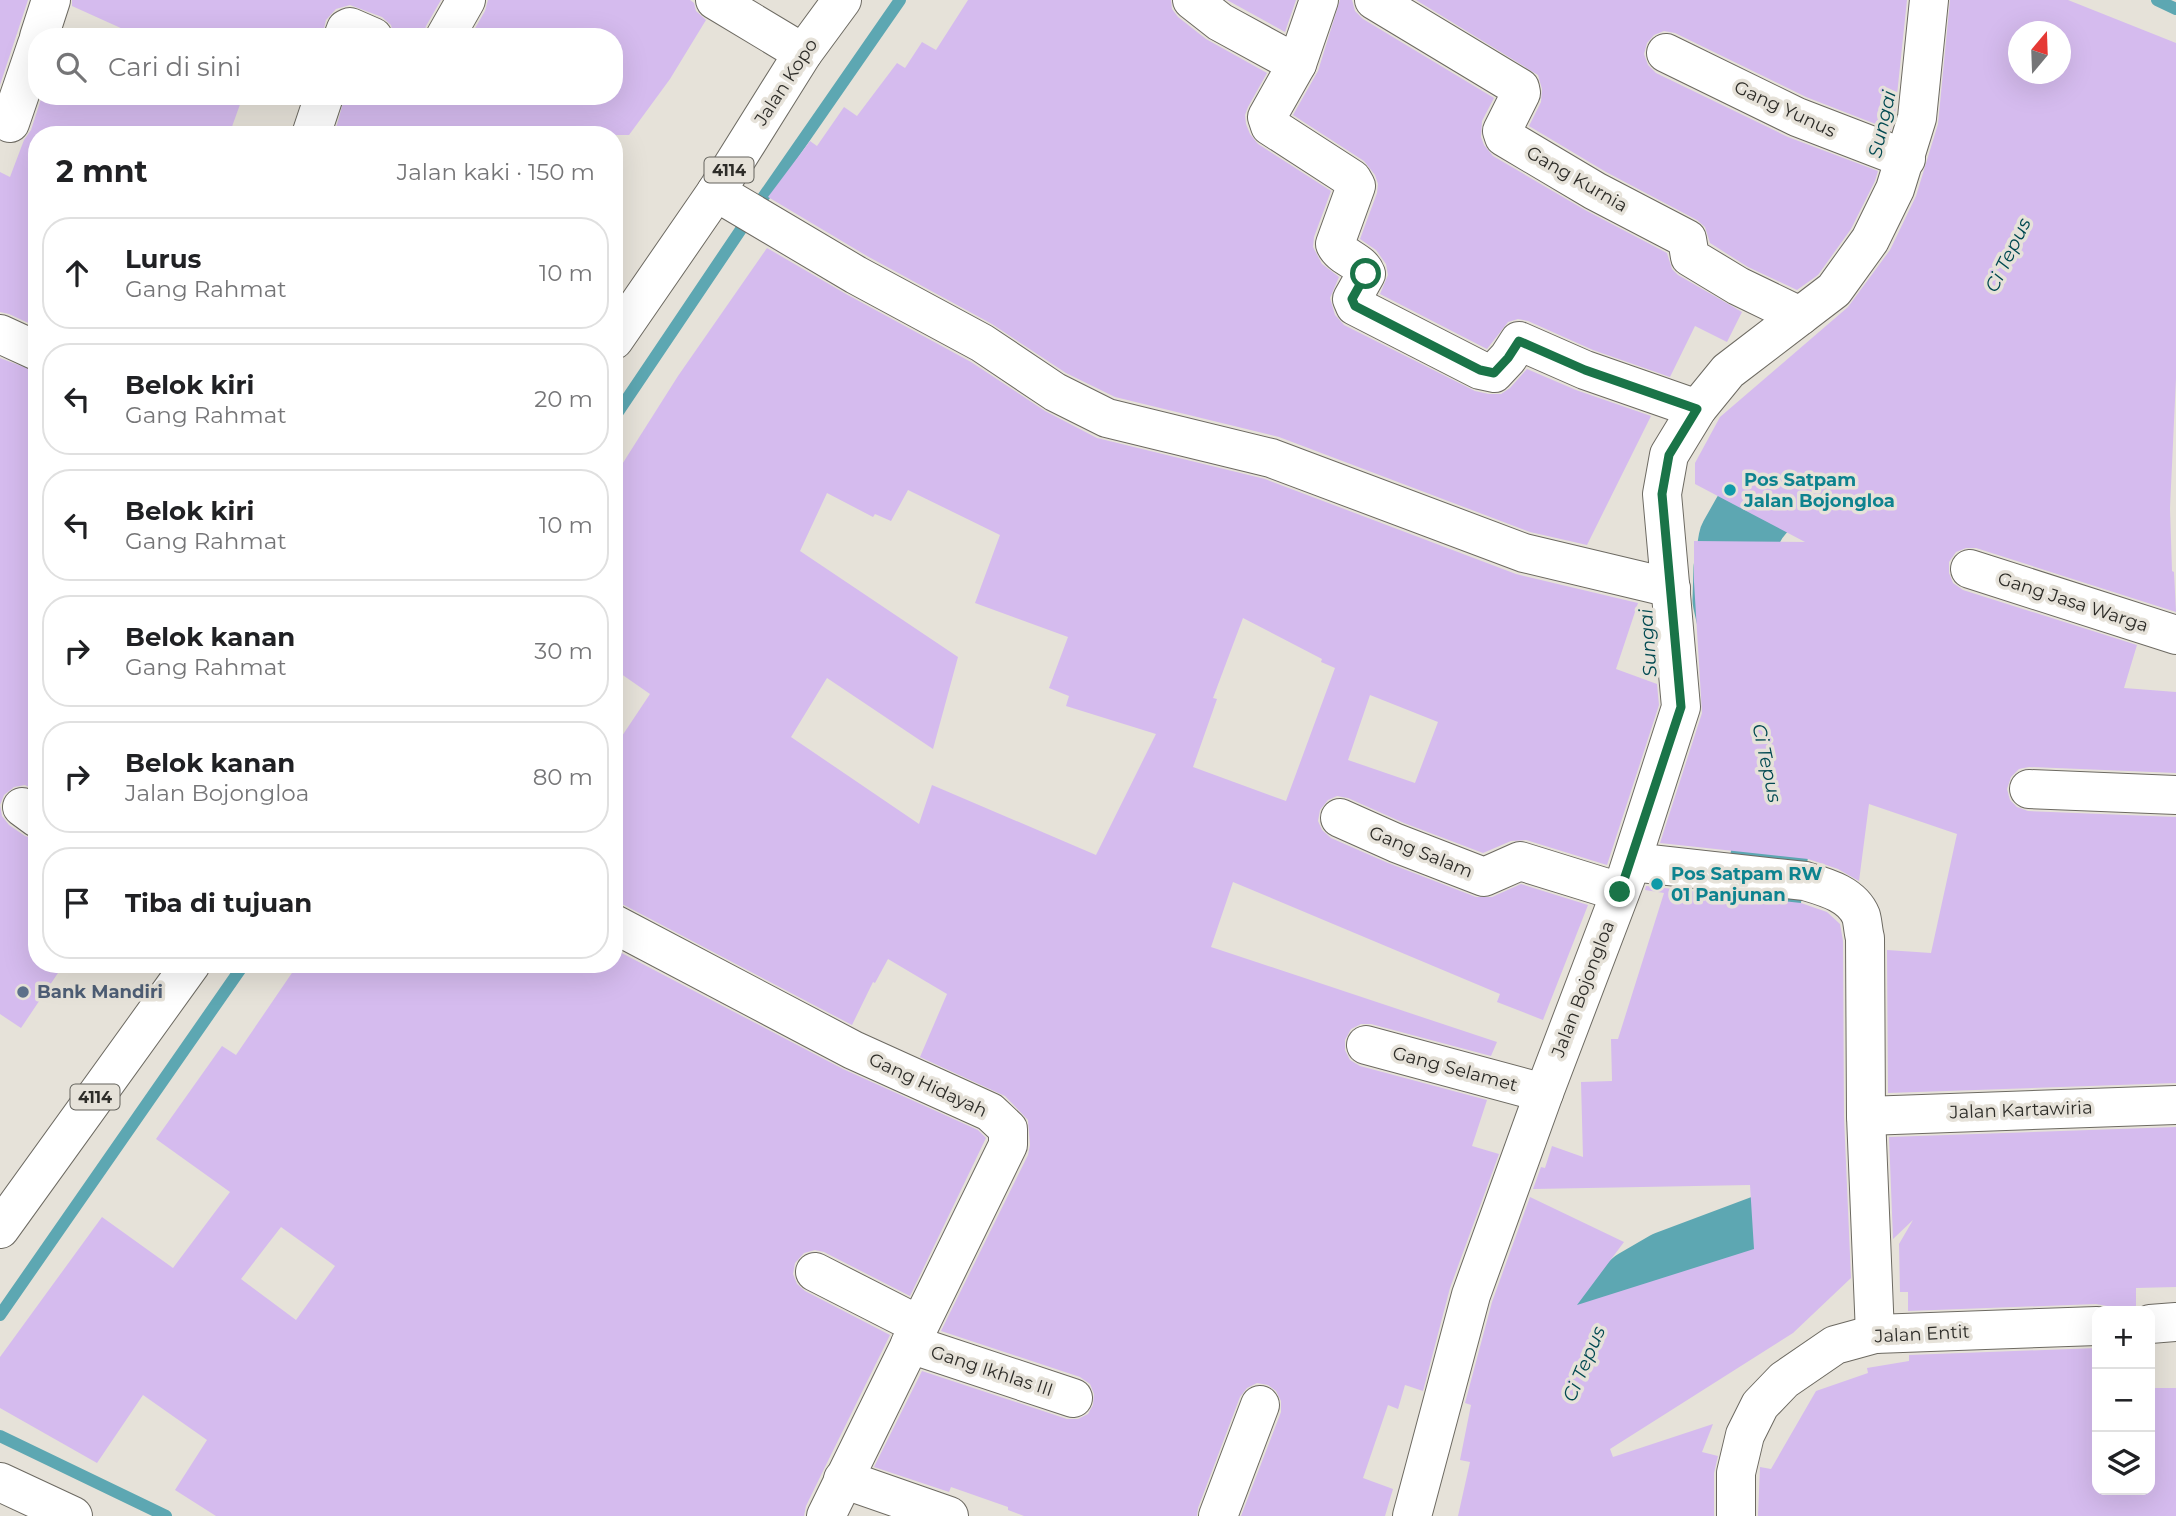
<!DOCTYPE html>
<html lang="id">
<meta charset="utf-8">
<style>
body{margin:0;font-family:Montserrat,sans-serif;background:#f2f2f2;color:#202124}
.controls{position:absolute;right:21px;bottom:21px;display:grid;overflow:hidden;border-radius:14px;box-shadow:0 7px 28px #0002}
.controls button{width:63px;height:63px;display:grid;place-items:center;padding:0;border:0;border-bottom:2px solid #e0e0e0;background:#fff;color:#202124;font:35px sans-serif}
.compass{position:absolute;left:2008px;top:21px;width:63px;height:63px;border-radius:50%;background:#fff;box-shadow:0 7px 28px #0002;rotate:19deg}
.stop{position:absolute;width:21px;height:21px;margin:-16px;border:5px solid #1a7448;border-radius:50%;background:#fff}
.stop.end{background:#1a7448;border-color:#fff;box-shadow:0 2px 7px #0008}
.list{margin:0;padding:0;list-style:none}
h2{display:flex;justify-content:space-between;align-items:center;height:91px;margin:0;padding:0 28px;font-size:30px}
h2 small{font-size:23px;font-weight:400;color:#757577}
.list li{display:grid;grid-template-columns:46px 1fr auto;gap:21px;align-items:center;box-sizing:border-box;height:112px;margin:0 14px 14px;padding:0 14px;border:2px solid #e0e0e0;border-radius:28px}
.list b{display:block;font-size:26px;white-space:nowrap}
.list p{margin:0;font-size:23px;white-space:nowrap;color:#757577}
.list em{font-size:23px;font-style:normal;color:#757577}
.icon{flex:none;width:38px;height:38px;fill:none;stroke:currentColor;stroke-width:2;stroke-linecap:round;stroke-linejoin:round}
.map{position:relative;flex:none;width:2176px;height:1516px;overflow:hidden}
.search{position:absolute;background:#fff;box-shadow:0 7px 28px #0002;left:28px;top:28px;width:595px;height:77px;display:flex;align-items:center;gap:18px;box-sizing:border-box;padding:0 24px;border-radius:28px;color:#757577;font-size:26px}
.panel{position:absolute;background:#fff;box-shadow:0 7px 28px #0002;left:28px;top:126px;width:595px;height:847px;border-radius:28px}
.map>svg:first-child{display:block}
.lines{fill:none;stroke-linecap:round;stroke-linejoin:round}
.stream{stroke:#5da7b2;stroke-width:12}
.river{stroke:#5da7b2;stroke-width:77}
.building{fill:#d5bbee;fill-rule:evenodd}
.minor-casing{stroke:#6d6a62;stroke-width:40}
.major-casing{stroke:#6d6a62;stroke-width:40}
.minor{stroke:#fff;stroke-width:38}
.major{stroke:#fff;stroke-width:38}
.route{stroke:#1a7448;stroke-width:9}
.culture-dot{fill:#0f9aa8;stroke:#e6e2d9;stroke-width:2.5}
.service-dot{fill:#5c6f8a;stroke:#e6e2d9;stroke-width:2.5}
.labels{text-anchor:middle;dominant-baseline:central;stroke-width:7;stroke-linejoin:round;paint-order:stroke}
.shield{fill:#e6e2d9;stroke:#64635d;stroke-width:2}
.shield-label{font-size:16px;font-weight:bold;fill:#2d2c28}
.street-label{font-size:18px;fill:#2d2c28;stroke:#e6e2d9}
.culture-label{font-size:18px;font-weight:bold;fill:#0d838f;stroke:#e6e2d9;text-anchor:start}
.service-label{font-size:18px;font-weight:bold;fill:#4e5e75;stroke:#e6e2d9;text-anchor:start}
.water-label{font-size:19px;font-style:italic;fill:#014951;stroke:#e6e2d9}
</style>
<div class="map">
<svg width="2176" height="1516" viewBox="0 0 2176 1516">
<rect width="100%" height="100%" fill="#e6e2d9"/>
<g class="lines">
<g class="stream">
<path d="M2157,0L2176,9"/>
<path d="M755,209L900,0"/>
<path d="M614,418L750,216"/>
<path d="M0,1315L244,964"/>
<path d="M0,1436L166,1516"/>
</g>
<g class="river">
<path d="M1768,1003L1756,972L1764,885L1778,807L1731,600L1732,569L1737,540L1750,517L1803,451L1823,439"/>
<path d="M1551,1516L1552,1467L1570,1387L1598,1323L1638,1287L1669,1269L1789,1224C1803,1205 1808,1185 1804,1161"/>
</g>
</g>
<g class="building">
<path d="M0,0H28L0,85Z"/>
<path d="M72,0H441L426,26L423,37H394L391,25L382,17L350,5L336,9L326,20L322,37H133L134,34L72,6Z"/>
<path d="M488,0H690L694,3L696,11L706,20L670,79L629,135H334L345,96H614V37H470L485,11Z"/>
<path d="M968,0H1171L1172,9L1178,17L1206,39L1267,73L1248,107L1245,115L1246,124L1250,134L1258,144L1331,191L1314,237L1313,247L1322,264L1339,277L1330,298L1335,315L1344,325L1475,391L1489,394H1501L1510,388L1527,369L1576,390L1651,416L1587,545L1530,532L1279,437L1115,397L1066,373L992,324L867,256L768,197L810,141L817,146L844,107L857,116L897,63L905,68L922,42L936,50Z"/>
<path d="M1227,0H1296L1285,32Z"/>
<path d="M1340,0H1352L1355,11L1363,19L1494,98L1482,121L1481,137L1484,145L1493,156L1585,210L1667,253L1672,269L1678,275L1742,312L1727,342L1695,326L1670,377L1593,350L1528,321L1518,319L1508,322L1487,349L1380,294L1388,275L1386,264L1376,250L1360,239L1377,193L1378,184L1375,175L1364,161L1293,115L1318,71Z"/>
<path d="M1416,0H1907L1895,114L1891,130L1806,97L1675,33L1664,31L1654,35L1647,43L1644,54L1648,65L1656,73L1788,137L1878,171L1875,181L1851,229L1818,275L1797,290L1748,267L1710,243L1705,227L1697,220L1606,172L1529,126L1541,102L1542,89L1538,75Z"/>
<path d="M1950,0H2068L2176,43V378L2170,508L2172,571L2174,572L2176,612L1976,548H1966L1956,552L1949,562V573L1953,583L1963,590L2137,645L2124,688L2176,692V773L2029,767L2019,769L2011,777L2007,789L2010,800L2017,807L2028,811L2176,817V1083L1888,1093L1887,950L1931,953L1957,834L1869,804L1859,881L1838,869L1808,859L1660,843L1702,713L1694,582V541L1805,542L1695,484V463L1720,417L1848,307L1890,250L1916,196L1938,124ZM2019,32H2061V74H2019Z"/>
<path d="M42,96H243L229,135H37V327L9,314L0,312V172L10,177L24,140L31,130Z"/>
<path d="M767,248L846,294L971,362L1045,411L1097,438L1265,479L1516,574L1638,603L1616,669L1657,684L1659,705L1607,865L1526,840L1511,841L1483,853L1404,823L1348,798L1337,796L1328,800L1320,810L1318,821L1322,830L1331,838L1388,863L1476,897H1492L1521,884L1588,905L1543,1020L1497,1002L1500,994L1233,882L1211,947L1497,1042L1491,1056L1371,1024H1361L1351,1029L1345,1040V1050L1350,1060L1360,1066L1487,1100L1472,1146L1499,1154L1450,1288L1423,1391L1405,1385L1398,1409L1388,1405L1363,1478L1393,1489L1385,1516H1241L1281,1412V1401L1276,1391L1268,1385L1257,1383L1247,1388L1240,1397L1198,1508L1197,1516H1024L1008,1510V1507L951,1487L949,1492L874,1467L922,1371L1067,1419H1078L1088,1414L1093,1405L1094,1394L1090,1384L1080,1377L941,1331L1028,1155L1030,1145L1028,1120L1005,1096L920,1057L947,994L888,959L875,983L873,982L852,1025L624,905L614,902V748L650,694L614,669V477L678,376ZM908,490L1000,535L975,603L1068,637L1049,688L1069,696L1066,706L1156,734L1096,855L932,785L919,824L791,737L827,678L933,749L958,657L800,551L827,493L873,517L875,514L891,521ZM1243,618L1322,659L1321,662L1335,668L1286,801L1193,767L1217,699L1213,698ZM1370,695L1438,722L1415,783L1348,760Z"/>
<path d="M0,358L37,372V791L25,785L14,787L4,795L0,805L2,816L9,825L25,836L37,840V964H51L60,970L21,1028L0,1014Z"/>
<path d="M1646,886L1801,903L1827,912L1840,924L1843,941L1844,1117L1851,1278L1793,1333L1610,1449L1613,1457L1713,1424L1702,1452L1718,1456L1714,1473V1516H1458L1470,1462L1460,1460L1471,1405L1465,1403L1492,1302L1530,1197L1624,1242L1577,1305L1754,1249L1750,1185L1533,1189L1541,1167L1545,1168L1552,1146L1583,1157L1581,1082L1612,1081L1611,1039H1618L1664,893L1645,890Z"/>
<path d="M614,949L843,1069L978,1130L986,1138L910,1296L824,1252L815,1250L804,1253L795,1263L793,1274L797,1284L805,1291L890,1335L823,1471L806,1506L804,1516H216L175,1490L207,1440L143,1395L97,1463L0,1408V1357L102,1217L173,1268L230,1192L156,1139L222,1046L236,1055L298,964H614ZM281,1227L335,1266L296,1320L241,1279Z"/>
<path d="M2176,1127V1287L2136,1288V1308L2133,1311H2112L2107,1306L2096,1304L1908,1311V1292H1900L1899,1244L1913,1220L1893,1239L1889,1137Z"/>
<path d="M2097,1348V1490H2150L2151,1355L2152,1388H2176V1516H1758L1760,1467L1771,1469L1816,1391L1868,1373L1867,1368L1909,1361V1355Z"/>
</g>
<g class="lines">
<g class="minor-casing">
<g id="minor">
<path d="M715,0L803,53"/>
<path d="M1192,0L1220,22L1297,64L1319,0"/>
<path d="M1374,0L1520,88L1521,93L1502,131L1504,137L1595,191L1687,239L1690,257L1738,286L1800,316"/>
<path d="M39,37L51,0"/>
<path d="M343,37L346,29L350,27L373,37"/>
<path d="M445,37L466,0"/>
<path d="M1666,53L1797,117L1906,159"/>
<path d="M1297,64L1267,117L1270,126L1352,179L1356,186L1335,244C1341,258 1361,260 1366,274L1352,299L1355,306L1480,370L1494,373L1508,358L1519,341L1585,370L1697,409"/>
<path d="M10,123L37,44"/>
<path d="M311,135L324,96"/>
<path d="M716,192L856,275L982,343L1055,392L1107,418L1271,458L1524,553L1671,588"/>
<path d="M0,334L37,351"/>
<path d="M1970,569L2176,635"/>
<path d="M2029,789L2176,795"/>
<path d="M22,807L37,818"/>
<path d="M1340,818L1396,843L1484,877L1520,861L1620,892"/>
<path d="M1632,862L1805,881C1825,887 1852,894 1861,916C1863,923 1863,931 1865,938L1866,1116L1875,1334"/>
<path d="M614,924L853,1050L990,1112L1008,1129V1145L826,1516"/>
<path d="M1366,1045L1544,1093"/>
<path d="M1866,1116L2176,1105"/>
<path d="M815,1272L919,1325"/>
<path d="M2150,1324L2176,1322"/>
<path d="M910,1344L1073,1398"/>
<path d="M843,1479L949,1516"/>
<path d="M1218,1516L1260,1405"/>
<path d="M1412,1516L1471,1295L1544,1093L1627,875L1681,707L1662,494L1669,455L1697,409L1728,371L1834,290L1870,240L1895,189L1917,118L1929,0"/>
<path d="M1736,1516V1473L1745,1435L1760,1405L1784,1380L1835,1345L1875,1334L2097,1326"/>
</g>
</g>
<g class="major-casing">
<g id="major">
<path d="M614,340L716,192L803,53L842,0"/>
<path d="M0,1229L191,964"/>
<path d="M0,1482L73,1516"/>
</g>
</g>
<use href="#minor" class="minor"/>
<use href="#major" class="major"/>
</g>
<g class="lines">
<path class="route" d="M1366,274L1352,299L1355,306L1480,370L1494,373L1508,358L1519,341L1585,370L1697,409L1669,455L1662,494L1681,707L1620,892"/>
</g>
<g class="culture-dot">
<circle cx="1730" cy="490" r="7"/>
<circle cx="1657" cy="884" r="7"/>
</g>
<circle class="service-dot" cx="23" cy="992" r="7"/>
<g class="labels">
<g class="shield">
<rect x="704.5" y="157.5" width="49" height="25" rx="5"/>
<rect x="70.5" y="1084.5" width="49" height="25" rx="5"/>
</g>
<g class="shield-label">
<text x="729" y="170">4114</text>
<text x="95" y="1097">4114</text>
</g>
<g class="street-label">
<text transform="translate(786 82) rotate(-57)">Jalan Kopo</text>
<text transform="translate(1785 109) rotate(25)">Gang Yunus</text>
<text transform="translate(1577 179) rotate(30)">Gang Kurnia</text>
<text transform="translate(2073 602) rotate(18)">Gang Jasa Warga</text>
<text transform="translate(1421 852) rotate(22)">Gang Salam</text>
<text transform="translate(1583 989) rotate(-69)">Jalan Bojongloa</text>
<text transform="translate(1455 1069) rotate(15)">Gang Selamet</text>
<text transform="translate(928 1085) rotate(25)">Gang Hidayah</text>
<text transform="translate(2021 1110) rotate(-2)">Jalan Kartawiria</text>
<text transform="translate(1922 1334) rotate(-3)">Jalan Entit</text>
<text transform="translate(992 1371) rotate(18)">Gang Ikhlas III</text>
</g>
<g class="culture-label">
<text x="1744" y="480">Pos Satpam<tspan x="1744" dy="21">Jalan Bojongloa</tspan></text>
<text x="1671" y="874">Pos Satpam RW<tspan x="1671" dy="21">01 Panjunan</tspan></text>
</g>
<g class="service-label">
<text x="37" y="992">Bank Mandiri</text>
</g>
<g class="water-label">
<text transform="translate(1882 124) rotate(-77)">Sungai</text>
<text transform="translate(2008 255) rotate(-64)">Ci Tepus</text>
<text transform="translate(1648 643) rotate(-94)">Sungai</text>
<text transform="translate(1767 763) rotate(78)">Ci Tepus</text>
<text transform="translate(1584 1364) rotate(-67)">Ci Tepus</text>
</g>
</g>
</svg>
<div class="controls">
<button>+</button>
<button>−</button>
<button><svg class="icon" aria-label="layers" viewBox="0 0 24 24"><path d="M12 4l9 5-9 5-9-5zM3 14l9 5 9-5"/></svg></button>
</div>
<svg class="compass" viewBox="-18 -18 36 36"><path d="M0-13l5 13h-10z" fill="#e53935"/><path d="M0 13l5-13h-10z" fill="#757577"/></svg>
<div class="stop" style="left:1366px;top:274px"></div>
<div class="stop end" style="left:1620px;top:892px"></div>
<div class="search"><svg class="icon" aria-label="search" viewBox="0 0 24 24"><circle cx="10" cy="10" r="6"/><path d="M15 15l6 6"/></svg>Cari di sini</div>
<section class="panel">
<h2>2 mnt<small>Jalan kaki · 150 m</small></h2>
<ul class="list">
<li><svg class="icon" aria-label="ahead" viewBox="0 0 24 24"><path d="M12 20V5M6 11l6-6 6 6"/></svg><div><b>Lurus</b><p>Gang Rahmat</p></div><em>10 m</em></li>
<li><svg class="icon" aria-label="left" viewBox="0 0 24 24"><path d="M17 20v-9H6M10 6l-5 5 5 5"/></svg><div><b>Belok kiri</b><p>Gang Rahmat</p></div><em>20 m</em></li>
<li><svg class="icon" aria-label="left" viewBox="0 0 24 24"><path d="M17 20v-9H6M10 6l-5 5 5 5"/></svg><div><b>Belok kiri</b><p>Gang Rahmat</p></div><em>10 m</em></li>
<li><svg class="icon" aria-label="right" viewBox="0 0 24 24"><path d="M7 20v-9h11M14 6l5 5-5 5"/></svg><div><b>Belok kanan</b><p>Gang Rahmat</p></div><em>30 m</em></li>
<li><svg class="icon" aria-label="right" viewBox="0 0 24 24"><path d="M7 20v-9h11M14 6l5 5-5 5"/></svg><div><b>Belok kanan</b><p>Jalan Bojongloa</p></div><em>80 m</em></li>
<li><svg class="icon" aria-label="arrive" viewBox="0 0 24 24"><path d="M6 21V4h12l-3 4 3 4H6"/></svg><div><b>Tiba di tujuan</b></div></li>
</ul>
</section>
</div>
